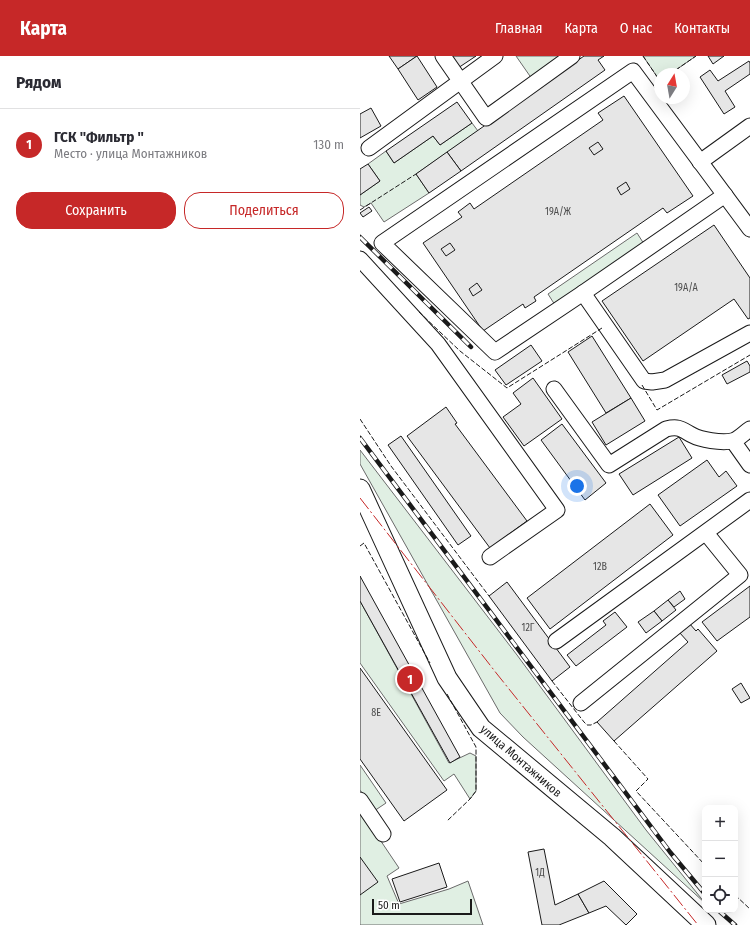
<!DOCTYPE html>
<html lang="ru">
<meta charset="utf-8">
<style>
body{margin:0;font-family:"Fira Sans Condensed",sans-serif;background:#f2f2f3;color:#2b2b33}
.controls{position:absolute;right:12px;bottom:12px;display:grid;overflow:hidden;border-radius:8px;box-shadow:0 4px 16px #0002}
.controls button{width:36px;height:36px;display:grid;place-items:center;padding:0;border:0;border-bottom:1px solid #e1e1e2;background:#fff;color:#2b2b33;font:20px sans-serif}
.compass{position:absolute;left:294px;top:12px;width:36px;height:36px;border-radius:50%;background:#fff;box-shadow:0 4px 16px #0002;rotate:11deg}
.scale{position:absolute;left:12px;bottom:10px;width:100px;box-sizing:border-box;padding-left:4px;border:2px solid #1a1a1a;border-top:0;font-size:11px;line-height:14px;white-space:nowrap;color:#1a1a1a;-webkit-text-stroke:3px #fff;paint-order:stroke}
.you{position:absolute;left:217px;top:430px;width:14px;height:14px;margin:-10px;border:3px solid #fff;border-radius:50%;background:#1a73e8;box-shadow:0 0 0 6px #1a73e833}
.badge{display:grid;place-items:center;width:26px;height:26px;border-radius:50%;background:#c62828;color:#fff;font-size:13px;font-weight:700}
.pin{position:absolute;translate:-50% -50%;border:2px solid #fff;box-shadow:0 1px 4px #0006}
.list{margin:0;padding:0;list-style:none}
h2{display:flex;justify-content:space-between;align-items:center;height:52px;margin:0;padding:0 16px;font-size:17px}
h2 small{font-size:13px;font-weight:400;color:#7c7c81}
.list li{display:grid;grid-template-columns:26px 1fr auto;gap:12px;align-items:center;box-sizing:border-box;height:72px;padding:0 16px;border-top:1px solid #e1e1e2}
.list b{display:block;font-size:15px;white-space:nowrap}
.list p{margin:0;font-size:13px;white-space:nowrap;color:#7c7c81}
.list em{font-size:13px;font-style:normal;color:#7c7c81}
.actions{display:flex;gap:8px;padding:12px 16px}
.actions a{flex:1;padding:9px 0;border:1px solid #c62828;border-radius:16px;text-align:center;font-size:14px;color:#c62828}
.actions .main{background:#c62828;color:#fff}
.icon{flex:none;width:22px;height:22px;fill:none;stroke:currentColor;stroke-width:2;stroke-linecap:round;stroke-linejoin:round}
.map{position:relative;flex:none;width:390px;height:869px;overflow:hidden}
header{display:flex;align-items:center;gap:24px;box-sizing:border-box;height:56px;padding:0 20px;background:#c62828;color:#fff}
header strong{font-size:19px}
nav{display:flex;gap:22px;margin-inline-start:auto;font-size:14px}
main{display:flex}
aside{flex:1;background:#fff}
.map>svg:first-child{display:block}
.green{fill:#e0efe3;stroke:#6a6a6a}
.building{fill:#e6e6e6;stroke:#1a1a1a}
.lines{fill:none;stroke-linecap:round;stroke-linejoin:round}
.minor-casing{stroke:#1a1a1a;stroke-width:17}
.major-casing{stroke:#1a1a1a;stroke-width:21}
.minor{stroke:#fff;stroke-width:15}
.major{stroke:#fff;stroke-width:19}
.rail-casing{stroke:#1a1a1a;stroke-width:4.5}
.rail{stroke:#fff;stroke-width:3;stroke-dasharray:9;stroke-linecap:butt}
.fence{stroke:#1a1a1a;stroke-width:1;stroke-dasharray:5 2;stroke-linecap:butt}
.power{stroke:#c62828;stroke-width:1;stroke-dasharray:14 3 2 3;stroke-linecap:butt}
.labels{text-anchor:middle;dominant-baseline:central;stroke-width:3;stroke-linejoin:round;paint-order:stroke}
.number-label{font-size:10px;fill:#4d4d4d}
.street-label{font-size:12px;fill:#1a1a1a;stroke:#fff}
</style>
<header>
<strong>Карта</strong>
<nav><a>Главная</a><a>Карта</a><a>О нас</a><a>Контакты</a></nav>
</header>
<main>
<aside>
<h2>Рядом<small></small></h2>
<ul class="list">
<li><span class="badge">1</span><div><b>ГСК &quot;Фильтр &quot;</b><p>Место · улица Монтажников</p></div><em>130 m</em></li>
</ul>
<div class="actions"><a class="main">Сохранить</a><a>Поделиться</a></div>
</aside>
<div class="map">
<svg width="390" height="869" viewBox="0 0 390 869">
<rect width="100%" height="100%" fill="#fff"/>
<g class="green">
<path d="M156,0H204L172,23Z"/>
<path d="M283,0H336L310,18H300V25Z"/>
<path d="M112,67L118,75L56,118L69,137L24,166L11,147L4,151L0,149V139L20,125L8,108L26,95L34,107L73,80L80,89Z"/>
<path d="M277,177L284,188L195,249L188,238Z"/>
<path d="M0,394L157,599L286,774L345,847L163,681L140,657L0,408Z"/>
<path d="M0,545L89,707L110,697L116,700V735L110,743L94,718L84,725L0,607Z"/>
<path d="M0,709L26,747L14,755L0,734Z"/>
<path d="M0,754L39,812L27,820L39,848L89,833L108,825L123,869H0Z"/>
</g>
<g class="building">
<path d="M29,0H57L38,13Z"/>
<path d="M57,0L77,31L58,44L38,13Z"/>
<path d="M90,0H116L98,12Z"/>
<path d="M224,0H244L238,4L245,14L101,115L87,96Z"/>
<path d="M348,0H364L353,8Z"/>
<path d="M389,5L390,7V18L365,35L375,51L364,58L340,21L350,14L358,25Z"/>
<path d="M264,40L333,140L307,157L303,152L174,241L176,245L165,252L163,248L123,275L63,187L102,161L98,156L110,147L114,153L243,64L238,57Z"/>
<path d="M97,46L112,67L80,89L73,80L34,107L26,95Z"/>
<path d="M11,52L21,70L0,82V58Z"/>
<path d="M238,86L243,93L234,99L229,92Z"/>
<path d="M87,96L101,115L69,137L56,118Z"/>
<path d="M8,108L20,125L0,139V113Z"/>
<path d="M266,126L270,133L261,139L257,132Z"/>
<path d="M9,151L12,155L3,161L0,157Z"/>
<path d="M354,169L390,222V262L388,263L374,243L283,305L242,245Z"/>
<path d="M90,187L95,194L86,200L81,193Z"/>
<path d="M117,227L122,234L113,240L109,233Z"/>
<path d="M232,280L271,342L246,357L208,296Z"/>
<path d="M171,289L182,305L146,329L135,314Z"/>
<path d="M387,305L390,310V316L367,328L362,319Z"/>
<path d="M173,322L202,363L164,390L143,361L161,348L153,337Z"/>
<path d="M271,342L285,365L246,389L232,366Z"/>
<path d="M86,351L97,367L95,368L167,465L130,492L47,380Z"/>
<path d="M202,368L246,427L225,444L181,384Z"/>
<path d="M41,380L111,480L98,489L28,389Z"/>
<path d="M319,381L332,402L273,439L259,418Z"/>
<path d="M347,404L359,421L366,415L377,430L320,470L298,439Z"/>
<path d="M290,448L313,479L190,573L167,542Z"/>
<path d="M0,520L100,701L90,707L0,545Z"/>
<path d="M147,526L210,611L192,625L129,540Z"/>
<path d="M390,530V561L357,585L342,566Z"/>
<path d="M320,535L325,543L314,551L308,544Z"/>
<path d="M308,544L316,554L302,565L294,555Z"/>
<path d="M294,555L302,565L286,577L278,566Z"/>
<path d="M255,556L267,571L216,610L207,599L246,569L243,565Z"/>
<path d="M329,567L336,575L338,573L357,595L254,685L237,666L328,586L319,576Z"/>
<path d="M0,612L87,734L44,765L0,703Z"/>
<path d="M381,627L390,642L381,647L372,633Z"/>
<path d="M184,793L195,849L218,838L229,857L199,869H182L168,796Z"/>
<path d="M0,801L18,826L0,839Z"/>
<path d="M79,807L87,831L40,846L32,823Z"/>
<path d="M244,825L277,858L266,869L246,850L229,857L218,838Z"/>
</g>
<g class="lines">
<g class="minor-casing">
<g id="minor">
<path d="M83,0L126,62L212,0"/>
<path d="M9,92L135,0"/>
<path d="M340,106L390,70"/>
<path d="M390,173L273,15L22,187L135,296L223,237L284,325L292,326L305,324L390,277"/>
<path d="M0,203L78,288L197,454L130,501"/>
<path d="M223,237L365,139"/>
<path d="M194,333L249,409L306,373C319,370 321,373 332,379C341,384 361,387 372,385C378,384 385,376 390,373"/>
<path d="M373,385L390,409"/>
<path d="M196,585L390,444"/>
<path d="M221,647L380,519L346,477"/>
<path d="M0,744L23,778"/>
</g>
</g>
<g class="major-casing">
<path id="major" d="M0,433L87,622L121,672L252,781L346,869"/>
</g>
<use href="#minor" class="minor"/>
<use href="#major" class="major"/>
<g class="rail-casing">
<g id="rail">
<path d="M0,181L111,291"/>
<path d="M0,382L310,796L345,838"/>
<path d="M358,854L375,869"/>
</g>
</g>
<use href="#rail" class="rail"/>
<g class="fence">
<path d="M283,0L300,25"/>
<path d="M310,18L336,0"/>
<path d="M0,154L56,118"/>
<path d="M59,256L100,295L147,332L242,272"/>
<path d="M282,329L297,354L390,299"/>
<path d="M0,363L31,410L129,540"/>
<path d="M0,490L4,487L70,607"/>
<path d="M192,625L224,666L227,669H231L237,666"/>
<path d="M87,638L116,691V735L110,743L87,765"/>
<path d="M254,685L288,723L276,735L345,809"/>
<path d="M375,839L390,853"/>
</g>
<path class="power" d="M0,442L137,618L338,869"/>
</g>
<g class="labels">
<g class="number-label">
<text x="198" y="156">19А/Ж</text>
<text x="326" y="232">19А/А</text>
<text x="240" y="511">12В</text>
<text x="168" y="572">12Г</text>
<text x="16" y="657">8Е</text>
<text x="180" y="817">1Д</text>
</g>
<g class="street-label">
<text transform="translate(161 705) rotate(41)">улица Монтажников</text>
</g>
</g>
</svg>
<div class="controls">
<button>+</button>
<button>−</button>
<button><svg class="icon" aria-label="locate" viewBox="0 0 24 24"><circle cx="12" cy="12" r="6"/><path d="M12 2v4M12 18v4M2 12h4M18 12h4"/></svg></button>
</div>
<svg class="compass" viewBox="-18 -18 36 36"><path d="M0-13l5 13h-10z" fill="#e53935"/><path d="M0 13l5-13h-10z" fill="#7c7c81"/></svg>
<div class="scale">50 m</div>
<div class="you"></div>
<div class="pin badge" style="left:50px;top:623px">1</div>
</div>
</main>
